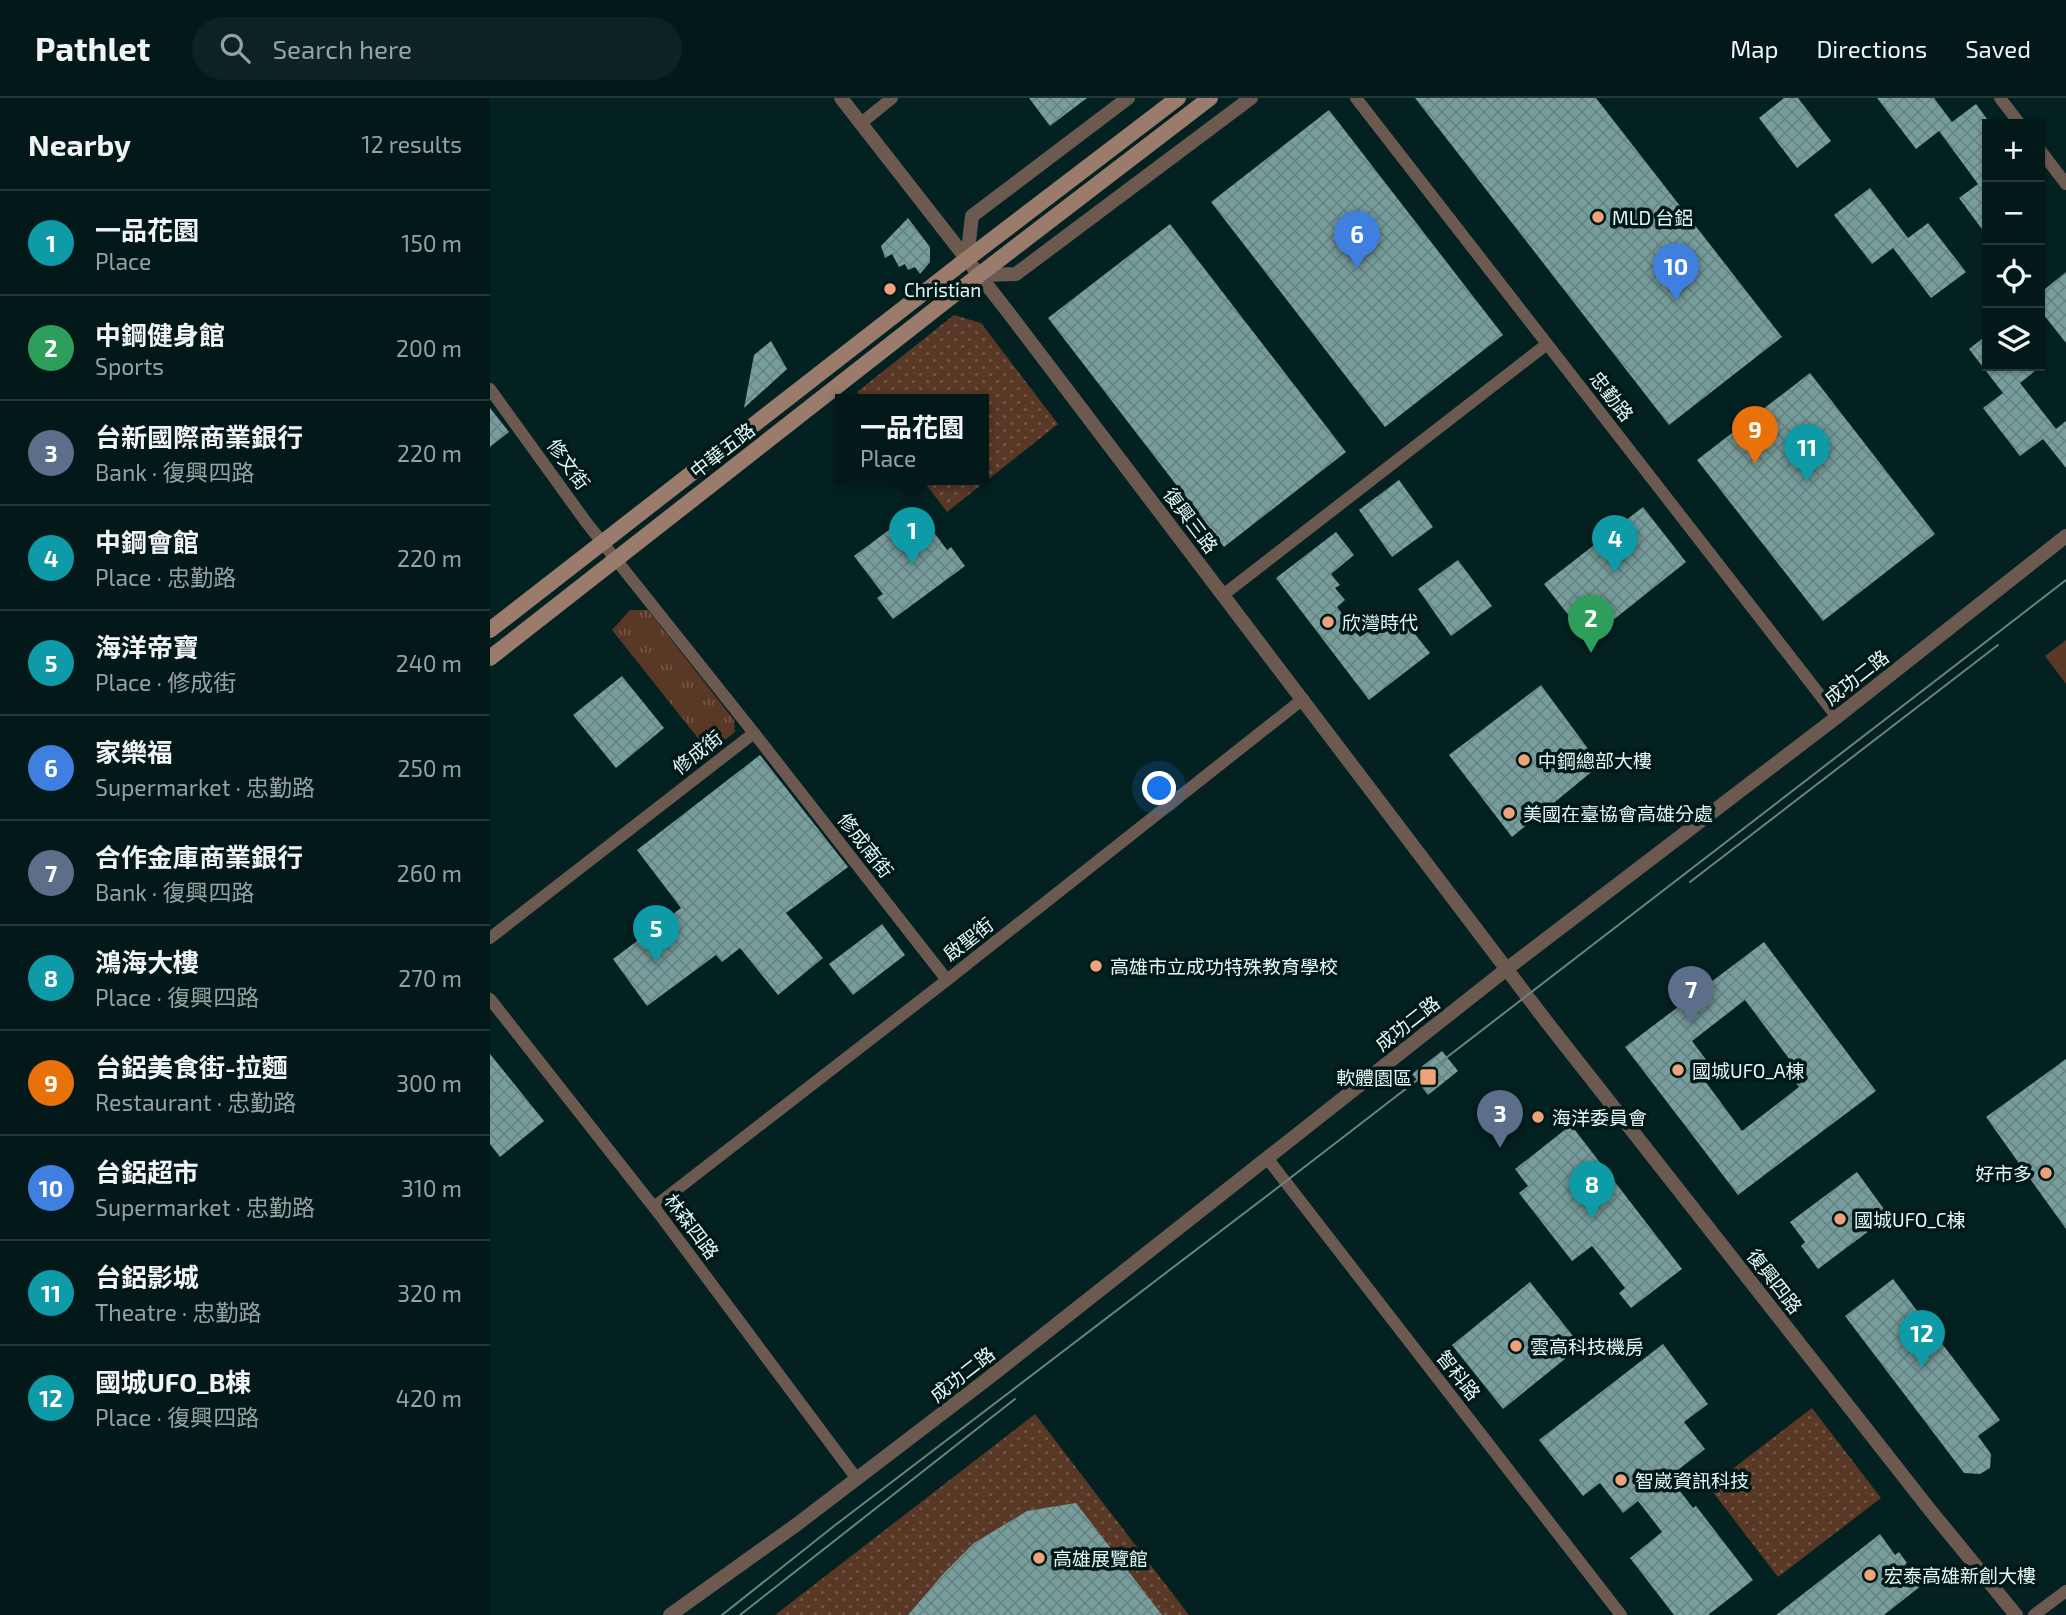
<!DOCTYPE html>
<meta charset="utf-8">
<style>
body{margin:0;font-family:"Exo 2","Noto Sans TC",sans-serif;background:#0d2222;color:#f1f3f6}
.controls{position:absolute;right:21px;top:21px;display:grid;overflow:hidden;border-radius:0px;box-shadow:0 2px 5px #0004}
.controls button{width:63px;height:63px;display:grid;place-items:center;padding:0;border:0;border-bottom:2px solid #243838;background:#031919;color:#f1f3f6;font:35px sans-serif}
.you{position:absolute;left:670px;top:691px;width:24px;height:24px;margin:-18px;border:5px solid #fff;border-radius:50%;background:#1a73e8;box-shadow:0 0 0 10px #1a73e833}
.badge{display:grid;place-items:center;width:46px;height:46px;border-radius:50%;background:#b45309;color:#fff;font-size:23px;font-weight:700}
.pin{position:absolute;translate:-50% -58px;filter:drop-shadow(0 2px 4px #0008)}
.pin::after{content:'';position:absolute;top:37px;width:24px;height:21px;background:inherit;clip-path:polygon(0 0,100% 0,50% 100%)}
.popup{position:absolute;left:345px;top:296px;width:154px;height:91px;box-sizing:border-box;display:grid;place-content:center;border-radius:0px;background:#031919;filter:drop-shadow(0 2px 5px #0005);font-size:23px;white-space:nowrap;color:#97a0a2}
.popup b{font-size:26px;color:#f1f3f6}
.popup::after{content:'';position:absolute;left:50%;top:100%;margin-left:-14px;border:14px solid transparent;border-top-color:#031919}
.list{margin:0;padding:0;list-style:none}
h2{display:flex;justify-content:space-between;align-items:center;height:91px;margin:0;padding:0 28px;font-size:30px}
h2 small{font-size:23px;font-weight:400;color:#97a0a2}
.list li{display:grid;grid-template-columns:46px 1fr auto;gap:21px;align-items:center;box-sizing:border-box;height:105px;padding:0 28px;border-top:2px solid #243838}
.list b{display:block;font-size:26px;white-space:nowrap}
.list p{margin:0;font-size:23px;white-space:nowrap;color:#97a0a2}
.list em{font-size:23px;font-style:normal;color:#97a0a2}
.icon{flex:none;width:38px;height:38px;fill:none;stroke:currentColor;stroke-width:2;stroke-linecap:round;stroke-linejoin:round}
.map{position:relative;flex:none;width:1576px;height:1517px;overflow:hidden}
header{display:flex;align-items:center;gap:42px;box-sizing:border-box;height:98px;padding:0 35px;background:#031919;border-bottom:2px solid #243838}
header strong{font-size:33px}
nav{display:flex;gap:38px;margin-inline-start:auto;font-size:24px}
.search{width:490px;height:63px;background:#0d2222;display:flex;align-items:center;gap:18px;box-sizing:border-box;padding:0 24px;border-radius:38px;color:#97a0a2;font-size:26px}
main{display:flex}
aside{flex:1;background:#031919}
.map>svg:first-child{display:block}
.grass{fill:url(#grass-dots)}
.park{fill:url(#park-tufts)}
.garden{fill:#593826}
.building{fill:url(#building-cross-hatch);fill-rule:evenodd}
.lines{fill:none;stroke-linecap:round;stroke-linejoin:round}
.minor{stroke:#6c594f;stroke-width:12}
.tertiary{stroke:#6c594f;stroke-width:14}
.secondary{stroke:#9a7b6c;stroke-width:16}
.tram{stroke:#698382;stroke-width:2}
.poi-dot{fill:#f0a27a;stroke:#001817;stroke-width:2.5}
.labels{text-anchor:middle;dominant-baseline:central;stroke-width:7;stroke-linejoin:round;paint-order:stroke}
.poi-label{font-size:19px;fill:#e2f7f6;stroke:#001817;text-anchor:start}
.street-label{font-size:19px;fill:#e2f7f6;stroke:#001817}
</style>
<header>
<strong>Pathlet</strong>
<div class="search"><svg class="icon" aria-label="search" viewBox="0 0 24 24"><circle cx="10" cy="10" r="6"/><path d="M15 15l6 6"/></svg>Search here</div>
<nav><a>Map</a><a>Directions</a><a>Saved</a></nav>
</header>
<main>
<aside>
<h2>Nearby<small>12 results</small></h2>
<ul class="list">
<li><span class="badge" style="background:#0f9aa8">1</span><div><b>一品花園</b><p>Place</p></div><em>150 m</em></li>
<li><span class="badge" style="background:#2e9e5b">2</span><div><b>中鋼健身館</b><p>Sports</p></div><em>200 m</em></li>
<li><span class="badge" style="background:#5c6f8a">3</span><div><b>台新國際商業銀行</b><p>Bank · 復興四路</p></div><em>220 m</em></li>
<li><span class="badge" style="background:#0f9aa8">4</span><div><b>中鋼會館</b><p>Place · 忠勤路</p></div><em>220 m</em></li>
<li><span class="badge" style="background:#0f9aa8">5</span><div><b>海洋帝寶</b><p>Place · 修成街</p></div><em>240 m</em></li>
<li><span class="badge" style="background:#3f7fe0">6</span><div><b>家樂福</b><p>Supermarket · 忠勤路</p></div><em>250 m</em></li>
<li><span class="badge" style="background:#5c6f8a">7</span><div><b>合作金庫商業銀行</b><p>Bank · 復興四路</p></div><em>260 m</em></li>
<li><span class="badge" style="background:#0f9aa8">8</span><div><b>鴻海大樓</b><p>Place · 復興四路</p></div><em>270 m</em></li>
<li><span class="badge" style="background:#e8710a">9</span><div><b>台鋁美食街-拉麵</b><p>Restaurant · 忠勤路</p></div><em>300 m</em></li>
<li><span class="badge" style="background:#3f7fe0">10</span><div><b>台鋁超市</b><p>Supermarket · 忠勤路</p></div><em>310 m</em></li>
<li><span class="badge" style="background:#0f9aa8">11</span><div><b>台鋁影城</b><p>Theatre · 忠勤路</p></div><em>320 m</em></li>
<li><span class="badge" style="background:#0f9aa8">12</span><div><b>國城UFO_B棟</b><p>Place · 復興四路</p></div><em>420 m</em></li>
</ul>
</aside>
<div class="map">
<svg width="1576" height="1517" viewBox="0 0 1576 1517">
<defs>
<pattern id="grass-dots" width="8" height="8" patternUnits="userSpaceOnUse" patternTransform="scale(1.75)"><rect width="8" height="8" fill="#593826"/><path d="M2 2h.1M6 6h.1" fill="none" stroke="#715646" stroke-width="1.8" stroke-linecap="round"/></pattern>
<pattern id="park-tufts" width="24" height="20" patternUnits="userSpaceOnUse" patternTransform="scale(1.75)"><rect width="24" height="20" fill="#593826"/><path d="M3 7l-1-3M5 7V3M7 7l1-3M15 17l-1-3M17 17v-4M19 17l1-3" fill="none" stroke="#715646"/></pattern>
<pattern id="building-cross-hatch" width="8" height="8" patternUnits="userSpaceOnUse" patternTransform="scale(1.75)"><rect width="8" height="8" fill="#779e9d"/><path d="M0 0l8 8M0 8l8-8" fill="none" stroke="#688584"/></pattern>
</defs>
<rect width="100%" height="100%" fill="#042121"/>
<g class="grass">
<path d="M464,217L491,225L568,326L457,414L432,381H494V301H372L367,294Z"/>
<path d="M1322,1310L1391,1400L1288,1479L1219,1389Z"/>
<path d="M545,1316L699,1517H285Z"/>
</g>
<path class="park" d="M140,512H158L244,622L245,634L219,654L122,532Z"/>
<path class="garden" d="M1576,542V586L1555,558Z"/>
<g class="building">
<path d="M539,0H597L560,28Z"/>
<path d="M925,0H1106L1292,239L1179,327Z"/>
<path d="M1294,0H1308L1341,43L1307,70L1269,20Z"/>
<path d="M1387,0H1444L1462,24L1486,6L1497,21V138L1469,100L1488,86L1449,33L1426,51Z"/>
<path d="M839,12L1013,237L895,329L721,104Z"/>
<path d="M1380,90L1418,140L1438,125L1476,174L1441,200L1403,150L1382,166L1344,117Z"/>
<path d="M418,120L440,149V164L430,176L425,169L418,172L415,166L409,169L402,156L395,160L391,148Z"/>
<path d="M680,126L856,354L734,449L558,220Z"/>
<path d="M1576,174V245L1550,212V195Z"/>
<path d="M1497,237V268H1551L1530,285L1566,331L1576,323V370L1553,341L1530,358L1493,310L1513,295L1479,251Z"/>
<path d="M281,243L297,271L254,310L264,257Z"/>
<path d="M1320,275L1445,436L1333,523L1207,362Z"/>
<path d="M0,310L19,334L0,349Z"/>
<path d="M909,382L943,429L902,459L869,412Z"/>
<path d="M1153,409L1196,464L1098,542L1054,486Z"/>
<path d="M427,411L457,452L461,449L475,468L403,521L387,500L393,496L364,458Z"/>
<path d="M846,434L864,457L841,476L850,487L845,490L855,502L847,509L870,539L879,532L882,536L909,516L940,555L879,602L786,480Z"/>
<path d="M968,462L1002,508L961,538L928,491Z"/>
<path d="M132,578L174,630L126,670L83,617Z"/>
<path d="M1051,587L1110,667L1022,739L959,657Z"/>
<path d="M270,657L358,769L296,815L333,860L288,897L250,850L232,864L226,857L157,908L123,861L191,810L147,752Z"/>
<path d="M392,826L415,857L363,897L339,866Z"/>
<path d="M1274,844L1386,993L1248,1097L1135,949ZM1255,902L1306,970L1298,975L1309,989L1252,1033L1215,983L1226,975L1202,943Z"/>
<path d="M952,953L968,973L938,997L922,976Z"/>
<path d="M0,956L54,1023L10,1059L0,1046Z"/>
<path d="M1576,961V1131L1496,1019Z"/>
<path d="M1081,1027L1192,1171L1141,1210L1129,1195L1135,1190L1102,1148L1082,1163L1029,1095L1038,1088L1025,1071Z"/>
<path d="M1367,1074L1399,1118L1328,1171L1311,1148L1315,1144L1300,1124Z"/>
<path d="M1403,1181L1510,1322L1488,1338L1501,1356L1500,1370L1490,1376L1474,1375L1355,1218Z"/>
<path d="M1040,1184L1091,1248L1013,1311L962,1247Z"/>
<path d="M1173,1246L1218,1306L1194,1324L1215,1351L1179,1379L1203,1410L1206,1408L1263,1482L1218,1517H1184L1140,1460L1172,1434L1148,1403L1133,1415L1110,1385L1093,1398L1049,1342Z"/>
<path d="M586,1405L672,1517H418L453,1476L484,1445L537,1413Z"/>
<path d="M1390,1436L1405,1457L1409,1454L1417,1465L1415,1466L1432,1487L1394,1517H1286Z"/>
</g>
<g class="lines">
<g class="minor">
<path d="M866,0L1347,619"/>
<path d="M1510,0L1530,26"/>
<path d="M370,26L402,0"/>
<path d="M1550,52L1576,86"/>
<path d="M0,291L96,424L264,635L0,840"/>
<path d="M733,497L1057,246"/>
<path d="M264,635L457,882"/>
<path d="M0,901L170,1117L367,1381"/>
<path d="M777,1060L1131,1517"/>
<path d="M164,1109L457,882L813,601"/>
<path d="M1544,1517L1576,1493"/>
</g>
<g class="tertiary">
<path d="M351,0L518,214L1056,923L1440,1412L1526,1517"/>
<path d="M477,161L482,118L638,0"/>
<path d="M489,177L526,176L761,0"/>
<path d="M180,1517L306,1427L496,1282L1018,870L1347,619L1576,438"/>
</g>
<g class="secondary">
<path d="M0,532L477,161L688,0"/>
<path d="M0,560L489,177L720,0"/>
</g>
<g class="tram">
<path d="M1200,784L1508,547"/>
<path d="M232,1517L344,1428L795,1084L1576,482"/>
<path d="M250,1517L525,1301"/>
</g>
</g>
<g class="poi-dot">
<circle cx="1108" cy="119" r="7"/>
<circle cx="400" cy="191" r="7"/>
<circle cx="838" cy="524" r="7"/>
<circle cx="1034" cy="662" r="7"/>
<circle cx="1019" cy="715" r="7"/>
<circle cx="606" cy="868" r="7"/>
<circle cx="1188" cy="972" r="7"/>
<rect x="929" y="970" width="18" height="18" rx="3.5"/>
<circle cx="1048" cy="1019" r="7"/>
<circle cx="1556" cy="1075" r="7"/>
<circle cx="1350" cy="1121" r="7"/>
<circle cx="1026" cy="1248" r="7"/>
<circle cx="1131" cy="1382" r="7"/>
<circle cx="549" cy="1460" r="7"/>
<circle cx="1380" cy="1477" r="7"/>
</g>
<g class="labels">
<g class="poi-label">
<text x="1122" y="119">MLD 台鋁</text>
<text x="414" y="191">Christian</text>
<text x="852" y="524">欣灣時代</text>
<text x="1048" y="662">中鋼總部大樓</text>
<text x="1033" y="715">美國在臺協會高雄分處</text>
<text x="620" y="868">高雄市立成功特殊教育學校</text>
<text x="1202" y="972">國城UFO_A棟</text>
<text x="922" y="979" text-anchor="end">軟體園區</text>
<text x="1062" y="1019">海洋委員會</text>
<text x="1542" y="1075" text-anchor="end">好市多</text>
<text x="1364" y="1121">國城UFO_C棟</text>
<text x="1040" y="1248">雲高科技機房</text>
<text x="1145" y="1382">智崴資訊科技</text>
<text x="563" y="1460">高雄展覽館</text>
<text x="1394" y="1477">宏泰高雄新創大樓</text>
</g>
<g class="street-label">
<text transform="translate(1122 298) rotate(52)">忠勤路</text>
<text transform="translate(232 352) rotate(-38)">中華五路</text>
<text transform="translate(79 366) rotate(54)">修文街</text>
<text transform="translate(701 422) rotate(53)">復興三路</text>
<text transform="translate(1366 579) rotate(-38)">成功二路</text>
<text transform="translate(207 654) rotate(-38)">修成街</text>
<text transform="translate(376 747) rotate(52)">修成南街</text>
<text transform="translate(478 841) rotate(-38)">啟聖街</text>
<text transform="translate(917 925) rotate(-38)">成功二路</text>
<text transform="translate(202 1128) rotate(53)">林森四路</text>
<text transform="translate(1285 1183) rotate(52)">復興四路</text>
<text transform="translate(472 1276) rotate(-38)">成功二路</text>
<text transform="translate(969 1277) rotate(52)">智科路</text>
</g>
</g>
</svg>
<div class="controls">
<button>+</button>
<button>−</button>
<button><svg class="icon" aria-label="locate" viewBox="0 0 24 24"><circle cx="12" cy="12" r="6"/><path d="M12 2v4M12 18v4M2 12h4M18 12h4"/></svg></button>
<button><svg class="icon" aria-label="layers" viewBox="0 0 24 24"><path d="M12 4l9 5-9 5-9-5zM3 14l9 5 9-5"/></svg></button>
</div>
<div class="you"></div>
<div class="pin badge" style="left:422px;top:467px;background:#0f9aa8">1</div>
<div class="popup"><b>一品花園</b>Place</div>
<div class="pin badge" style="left:1101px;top:555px;background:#2e9e5b">2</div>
<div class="pin badge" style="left:1010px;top:1050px;background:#5c6f8a">3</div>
<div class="pin badge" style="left:1125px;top:475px;background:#0f9aa8">4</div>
<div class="pin badge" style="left:166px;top:865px;background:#0f9aa8">5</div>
<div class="pin badge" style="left:867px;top:171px;background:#3f7fe0">6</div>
<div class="pin badge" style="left:1201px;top:926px;background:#5c6f8a">7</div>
<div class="pin badge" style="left:1102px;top:1121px;background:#0f9aa8">8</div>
<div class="pin badge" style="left:1265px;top:366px;background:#e8710a">9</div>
<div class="pin badge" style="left:1186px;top:203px;background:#3f7fe0">10</div>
<div class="pin badge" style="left:1317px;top:384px;background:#0f9aa8">11</div>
<div class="pin badge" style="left:1432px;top:1270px;background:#0f9aa8">12</div>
</div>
</main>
